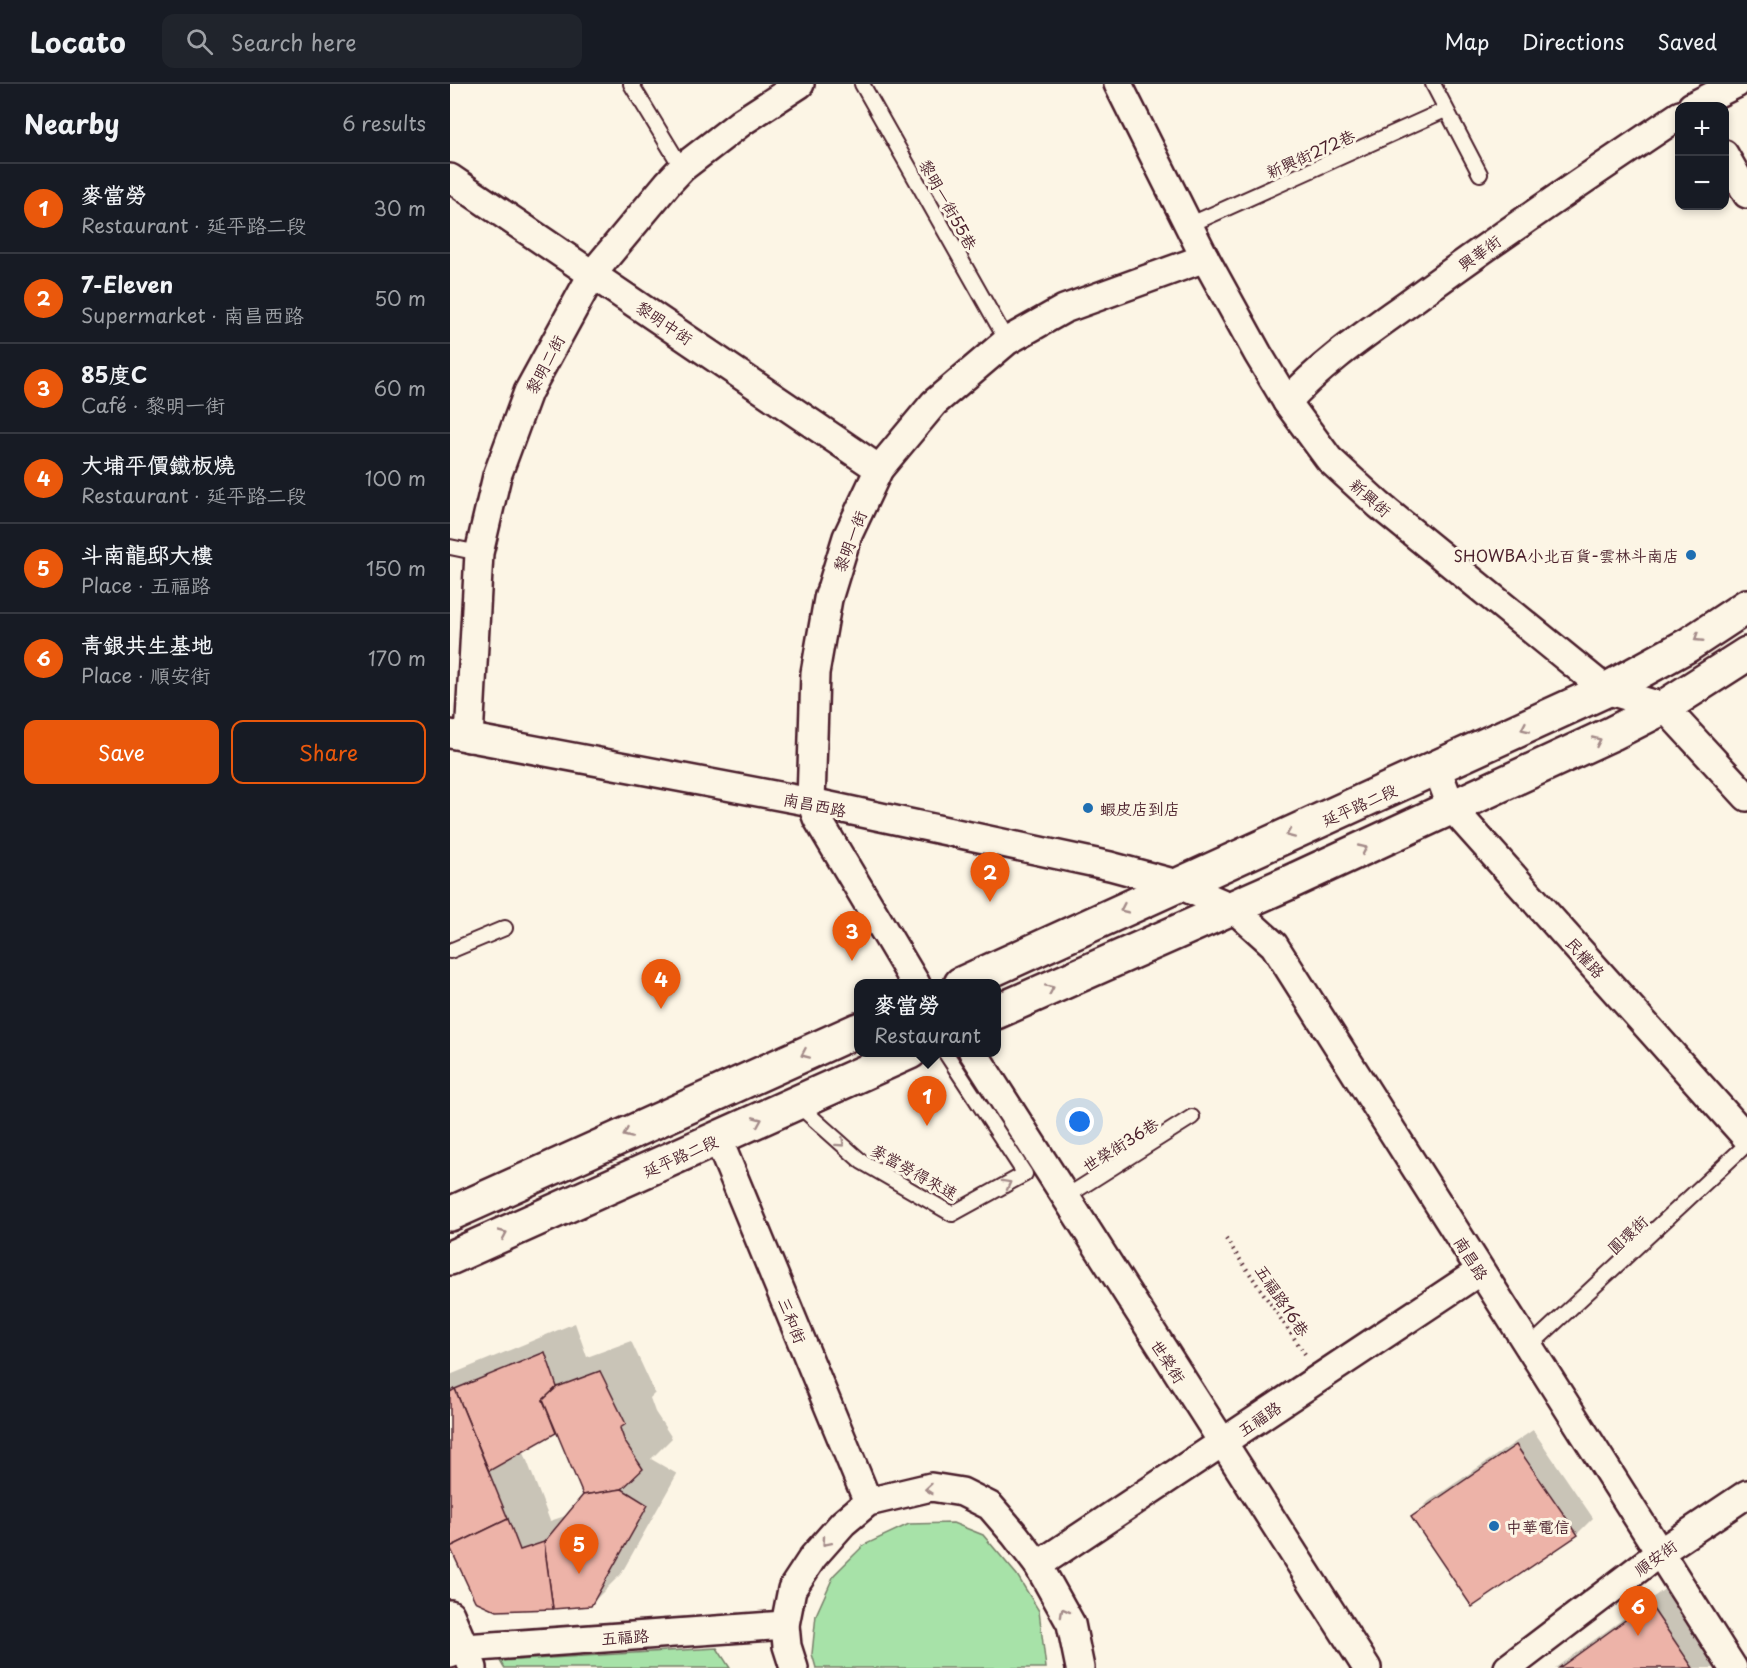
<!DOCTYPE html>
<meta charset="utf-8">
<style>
body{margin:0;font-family:"Playpen Sans","LXGW WenKai TC",sans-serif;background:#20242c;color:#f1f3f6}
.controls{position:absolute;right:18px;top:18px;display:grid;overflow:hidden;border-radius:12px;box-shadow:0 3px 9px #0003}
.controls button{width:54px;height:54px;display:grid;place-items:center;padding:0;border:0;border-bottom:2px solid #363941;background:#171b24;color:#f1f3f6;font:30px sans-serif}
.you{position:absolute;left:630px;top:1038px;width:21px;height:21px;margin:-15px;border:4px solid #fff;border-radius:50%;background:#1a73e8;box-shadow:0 0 0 9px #1a73e833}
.badge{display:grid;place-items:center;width:39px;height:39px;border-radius:50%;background:#ea580c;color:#fff;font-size:20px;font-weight:700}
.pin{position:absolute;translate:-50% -50px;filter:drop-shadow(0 2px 3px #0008)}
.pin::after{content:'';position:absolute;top:32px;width:21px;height:18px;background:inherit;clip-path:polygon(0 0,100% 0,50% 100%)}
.popup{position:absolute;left:404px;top:895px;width:147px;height:78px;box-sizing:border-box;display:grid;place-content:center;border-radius:12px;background:#171b24;filter:drop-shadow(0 2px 4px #0005);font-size:20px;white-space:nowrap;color:#9ea1a6}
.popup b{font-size:22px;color:#f1f3f6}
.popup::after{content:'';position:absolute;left:50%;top:100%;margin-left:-12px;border:12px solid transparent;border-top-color:#171b24}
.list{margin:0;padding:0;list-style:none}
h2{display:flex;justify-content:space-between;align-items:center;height:78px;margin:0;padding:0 24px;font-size:26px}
h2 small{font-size:20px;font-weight:400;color:#9ea1a6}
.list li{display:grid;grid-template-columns:39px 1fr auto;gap:18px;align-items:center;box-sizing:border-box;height:90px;padding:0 24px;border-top:2px solid #363941}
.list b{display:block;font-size:22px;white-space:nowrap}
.list p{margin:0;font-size:20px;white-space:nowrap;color:#9ea1a6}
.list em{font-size:20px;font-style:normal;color:#9ea1a6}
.actions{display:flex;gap:12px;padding:18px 24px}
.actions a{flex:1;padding:14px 0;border:2px solid #ea580c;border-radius:12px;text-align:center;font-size:21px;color:#ea580c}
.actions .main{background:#ea580c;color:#fff}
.icon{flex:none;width:33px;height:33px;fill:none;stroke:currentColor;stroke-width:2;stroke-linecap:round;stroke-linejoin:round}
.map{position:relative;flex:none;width:1297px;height:1584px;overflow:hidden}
header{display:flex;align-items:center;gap:36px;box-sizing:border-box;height:84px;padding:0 30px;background:#171b24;border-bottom:2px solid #363941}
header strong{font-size:28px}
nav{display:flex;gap:33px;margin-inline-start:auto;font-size:21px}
.search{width:420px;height:54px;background:#20242c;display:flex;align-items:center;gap:15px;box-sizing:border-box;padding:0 21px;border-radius:12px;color:#9ea1a6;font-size:22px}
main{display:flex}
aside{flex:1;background:#171b24}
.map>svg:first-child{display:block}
.green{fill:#a7e2a8;stroke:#78806a;stroke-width:1.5}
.shadow{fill:#0003;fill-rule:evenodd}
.building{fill:#edb3a8;stroke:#4a1f2b;stroke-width:1.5}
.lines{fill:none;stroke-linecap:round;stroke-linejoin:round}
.lane-casing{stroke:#4a1f2b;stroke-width:18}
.street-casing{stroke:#4a1f2b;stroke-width:32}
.primary-casing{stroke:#4a1f2b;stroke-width:38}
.path{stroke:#4a1f2b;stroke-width:4;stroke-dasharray:1.5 4.5;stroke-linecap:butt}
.lane{stroke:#fcf5e5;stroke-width:14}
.street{stroke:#fcf5e5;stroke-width:27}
.primary{stroke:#fcf5e5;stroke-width:33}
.oneway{stroke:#a38a88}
.poi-dot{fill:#1f6fb2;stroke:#fcf5e5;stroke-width:2}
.labels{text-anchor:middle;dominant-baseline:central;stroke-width:6;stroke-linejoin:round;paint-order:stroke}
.street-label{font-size:16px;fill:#4a1f2b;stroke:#fcf5e5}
.poi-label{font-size:16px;fill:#4a1f2b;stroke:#fcf5e5;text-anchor:start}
</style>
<header>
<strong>Locato</strong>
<div class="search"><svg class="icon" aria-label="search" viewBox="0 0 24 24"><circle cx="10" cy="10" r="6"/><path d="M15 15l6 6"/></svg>Search here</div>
<nav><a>Map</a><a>Directions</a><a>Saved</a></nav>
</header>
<main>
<aside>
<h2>Nearby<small>6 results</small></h2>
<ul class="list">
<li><span class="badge">1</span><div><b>麥當勞</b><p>Restaurant · 延平路二段</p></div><em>30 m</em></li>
<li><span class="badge">2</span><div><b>7-Eleven</b><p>Supermarket · 南昌西路</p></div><em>50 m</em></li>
<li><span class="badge">3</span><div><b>85度C</b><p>Café · 黎明一街</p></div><em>60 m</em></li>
<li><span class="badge">4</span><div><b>大埔平價鐵板燒</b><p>Restaurant · 延平路二段</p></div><em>100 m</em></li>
<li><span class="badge">5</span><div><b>斗南龍邸大樓</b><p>Place · 五福路</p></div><em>150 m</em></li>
<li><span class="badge">6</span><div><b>青銀共生基地</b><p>Place · 順安街</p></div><em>170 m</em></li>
</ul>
<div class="actions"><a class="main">Save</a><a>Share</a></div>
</aside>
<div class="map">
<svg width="1297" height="1584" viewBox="0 0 1297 1584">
<rect width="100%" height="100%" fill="#fcf5e5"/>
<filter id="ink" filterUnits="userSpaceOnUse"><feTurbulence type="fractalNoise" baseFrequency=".0167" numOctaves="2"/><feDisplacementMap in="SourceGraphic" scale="12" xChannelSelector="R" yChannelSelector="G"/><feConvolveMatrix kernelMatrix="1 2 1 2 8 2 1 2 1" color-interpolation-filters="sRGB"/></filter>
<g filter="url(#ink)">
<g class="green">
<path d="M503,1439L533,1451L567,1491L589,1527L596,1584H366L362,1570L366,1531L384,1491L414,1461L459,1440Z"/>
<path d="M267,1564L280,1584H54L50,1577Z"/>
</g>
<g class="shadow">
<path d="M125,1239L137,1273L181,1257L205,1309L200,1314L205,1328L222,1354L201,1375L227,1390L171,1490L140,1521L0,1461V1291ZM107,1347L134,1411L118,1431L100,1437L73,1366Z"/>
<path d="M1083,1346L1143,1434L1127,1450L963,1433L979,1417Z"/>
<path d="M1216,1504L1269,1584H1105Z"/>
</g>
<g class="building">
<path d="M95,1268L107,1303L93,1316L106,1349L39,1387L5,1305Z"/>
<path d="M150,1287L176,1340L170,1344L175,1358L193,1385L172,1405L133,1411L93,1316L107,1303Z"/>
<path d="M5,1305L58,1435L0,1463V1308Z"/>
<path d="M1066,1361L1128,1451L1022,1523L961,1433Z"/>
<path d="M172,1405L198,1421L141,1522L103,1525L94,1458L133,1411Z"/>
<path d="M58,1435L70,1466L94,1458L103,1525L47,1527L25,1517L0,1463Z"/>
<path d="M1199,1519L1243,1584H1109Z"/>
</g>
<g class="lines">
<g class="lane-casing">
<g id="lane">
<path d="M181,0L232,84"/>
<path d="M412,0L557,257"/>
<path d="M983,0L1030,90"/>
<path d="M739,141L995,26"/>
<path d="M0,463L29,469"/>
<path d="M0,867L55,844"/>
<path d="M347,1020L412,1078L502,1130L575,1090L495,968"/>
<path d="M614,1114L742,1033"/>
<path d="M1079,1263L1297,1060"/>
</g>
</g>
<g class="street-casing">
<g id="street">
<path d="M668,0L755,174L808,270L837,318L879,375L929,421L1156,606L1214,623L1297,713"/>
<path d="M1242,22L1286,0"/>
<path d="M1274,70L1297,110"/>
<path d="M0,94L429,385"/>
<path d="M837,318C876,275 925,244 971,210C1056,148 1143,89 1230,31"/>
<path d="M0,650L361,718L660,782L727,800L783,824L824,861L1283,1584"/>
<path d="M19,654L29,469L47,392L78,308L143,189L218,99L232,84L293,37L350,0"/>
<path d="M987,685L1002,724L1297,1054"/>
<path d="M466,900L367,734L361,718L365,589L378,515L397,453L429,385L484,319L557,257L614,225L755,174"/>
<path d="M523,968L917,1584"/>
<path d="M268,1055L418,1418"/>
<path d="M588,1481L1030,1187"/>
<path d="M0,1530L23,1584"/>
<path d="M0,1570L15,1564L335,1541"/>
<path d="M344,1584L337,1562L335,1541L342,1505L363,1473L393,1439L418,1418L481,1403L512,1408L540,1422L565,1451L588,1481L621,1540L630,1584"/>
<path d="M1058,1584L1209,1469L1297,1410"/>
</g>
</g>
<g class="primary-casing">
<g id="primary">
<path d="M511,900L1156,606L1238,561L1297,522"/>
<path d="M546,928L838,799L1163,649L1214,623L1297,570"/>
<path d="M0,1130L408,946"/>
<path d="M0,1174L460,968"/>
</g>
</g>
<path class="path" d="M776,1155L855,1270"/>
<use href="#lane" class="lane"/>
<use href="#street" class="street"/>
<use href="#primary" class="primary"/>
</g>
<defs><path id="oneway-chevron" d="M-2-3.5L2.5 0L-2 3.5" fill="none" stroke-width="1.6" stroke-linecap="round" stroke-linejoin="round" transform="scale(1.5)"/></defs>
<g class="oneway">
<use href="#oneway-chevron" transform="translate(1248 554) rotate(147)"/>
<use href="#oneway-chevron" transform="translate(1075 644) rotate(155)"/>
<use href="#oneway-chevron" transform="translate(1147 657) rotate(-25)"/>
<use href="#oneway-chevron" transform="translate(840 750) rotate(156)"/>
<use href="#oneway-chevron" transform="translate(913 765) rotate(-25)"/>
<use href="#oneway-chevron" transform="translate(674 825) rotate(155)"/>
<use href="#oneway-chevron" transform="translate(600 905) rotate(-24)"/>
<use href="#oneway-chevron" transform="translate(355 970) rotate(156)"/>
<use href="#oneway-chevron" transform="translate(308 1037) rotate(-23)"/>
<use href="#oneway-chevron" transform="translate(177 1050) rotate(156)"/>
<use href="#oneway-chevron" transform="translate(391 1059) rotate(42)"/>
<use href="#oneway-chevron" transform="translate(557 1100) rotate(-29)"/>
<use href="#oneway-chevron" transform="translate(53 1150) rotate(-24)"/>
<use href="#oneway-chevron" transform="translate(479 1405) rotate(175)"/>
<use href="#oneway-chevron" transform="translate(376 1458) rotate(131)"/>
<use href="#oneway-chevron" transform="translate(614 1528) rotate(-119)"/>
</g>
</g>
<g class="poi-dot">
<circle cx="1241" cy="471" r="6"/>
<circle cx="638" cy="724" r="6"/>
<circle cx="1044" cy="1442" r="6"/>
</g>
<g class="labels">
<g class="street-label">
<text transform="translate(860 69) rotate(-24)">新興街272巷</text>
<text transform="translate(499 120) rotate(61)">黎明一街55巷</text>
<text transform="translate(1029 168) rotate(-36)">興華街</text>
<text transform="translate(215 238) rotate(34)">黎明中街</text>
<text transform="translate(94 280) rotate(-62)">黎明二街</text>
<text transform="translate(921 413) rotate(41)">新興街</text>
<text transform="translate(399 457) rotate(-69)">黎明一街</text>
<text transform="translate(365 720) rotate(11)">南昌西路</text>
<text transform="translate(909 720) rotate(-24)">延平路二段</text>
<text transform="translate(1136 873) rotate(48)">民權路</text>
<text transform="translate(670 1060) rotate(-32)">世榮街36巷</text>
<text transform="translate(230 1071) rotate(-24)">延平路二段</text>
<text transform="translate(465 1087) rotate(29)">麥當勞得來速</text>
<text transform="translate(1177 1150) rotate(-43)">圓環街</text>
<text transform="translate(1022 1174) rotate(58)">南昌路</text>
<text transform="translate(833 1216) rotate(56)">五福路16巷</text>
<text transform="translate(343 1236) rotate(68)">三和街</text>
<text transform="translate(719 1277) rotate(57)">世榮街</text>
<text transform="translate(809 1334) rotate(-34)">五福路</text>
<text transform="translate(1205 1473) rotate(-36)">順安街</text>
<text transform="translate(175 1552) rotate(-4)">五福路</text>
</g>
<g class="poi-label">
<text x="1229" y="471" text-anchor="end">SHOWBA小北百貨-雲林斗南店</text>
<text x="650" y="724">蝦皮店到店</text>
<text x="1056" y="1442">中華電信</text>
</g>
</g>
</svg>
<div class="controls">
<button>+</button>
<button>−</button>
</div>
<div class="you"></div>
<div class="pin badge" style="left:477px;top:1042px">1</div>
<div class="popup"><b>麥當勞</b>Restaurant</div>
<div class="pin badge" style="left:540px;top:818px">2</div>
<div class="pin badge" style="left:402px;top:877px">3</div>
<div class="pin badge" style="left:211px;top:925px">4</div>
<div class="pin badge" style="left:129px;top:1490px">5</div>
<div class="pin badge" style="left:1188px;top:1552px">6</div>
</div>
</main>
